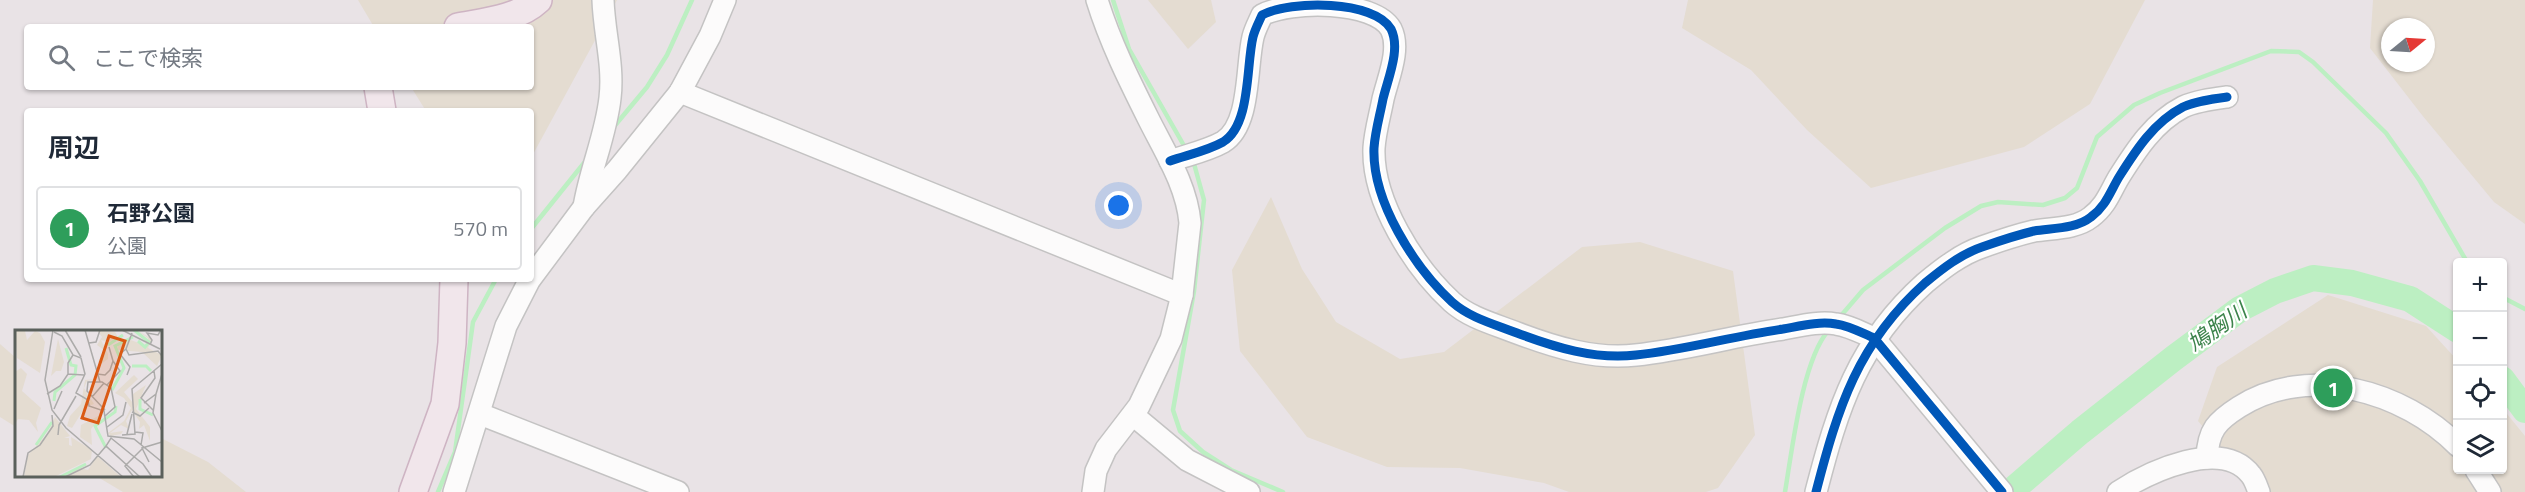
<!DOCTYPE html>
<html lang="ja">
<meta charset="utf-8">
<style>
body{margin:0;font-family:"Titillium Web","Noto Sans JP",sans-serif;background:#f6f6f7;color:#1f2937}
.controls{position:absolute;right:18px;bottom:18px;display:grid;overflow:hidden;border-radius:6px;box-shadow:0 2px 4px #0004}
.controls button{width:54px;height:54px;display:grid;place-items:center;padding:0;border:0;border-bottom:2px solid #e0e1e3;background:#fff;color:#1f2937;font:30px sans-serif}
.compass{position:absolute;left:2381px;top:18px;width:54px;height:54px;border-radius:50%;background:#fff;box-shadow:0 2px 4px #0004;rotate:72deg}
.you{position:absolute;left:1119px;top:206px;width:21px;height:21px;margin:-15px;border:4px solid #fff;border-radius:50%;background:#1a73e8;box-shadow:0 0 0 9px #1a73e833}
.badge{display:grid;place-items:center;width:39px;height:39px;border-radius:50%;background:#2563eb;color:#fff;font-size:20px;font-weight:700}
.pin{position:absolute;translate:-50% -50%;border:3px solid #fff;box-shadow:0 2px 6px #0006}
.list{margin:0;padding:0;list-style:none}
h2{display:flex;justify-content:space-between;align-items:center;height:78px;margin:0;padding:0 24px;font-size:26px}
h2 small{font-size:20px;font-weight:400;color:#747a83}
.list li{display:grid;grid-template-columns:39px 1fr auto;gap:18px;align-items:center;box-sizing:border-box;height:84px;margin:0 12px 12px;padding:0 12px;border:2px solid #e0e1e3;border-radius:6px}
.list b{display:block;font-size:22px;white-space:nowrap}
.list p{margin:0;font-size:20px;white-space:nowrap;color:#747a83}
.list em{font-size:20px;font-style:normal;color:#747a83}
.icon{flex:none;width:33px;height:33px;fill:none;stroke:currentColor;stroke-width:2;stroke-linecap:round;stroke-linejoin:round}
.map{position:relative;flex:none;width:2525px;height:492px;overflow:hidden}
.search{position:absolute;background:#fff;box-shadow:0 2px 4px #0004;left:24px;top:24px;width:510px;height:66px;display:flex;align-items:center;gap:15px;box-sizing:border-box;padding:0 21px;border-radius:6px;color:#747a83;font-size:22px}
.panel{position:absolute;background:#fff;box-shadow:0 2px 4px #0004;left:24px;top:108px;width:510px;height:174px;border-radius:6px}
.map>svg:first-child{display:block}
.green{fill:#e4dcd1;fill-rule:evenodd}
.lines{fill:none;stroke-linecap:round;stroke-linejoin:round}
.stream{stroke:#bcefc2;stroke-width:4.5}
.river{stroke:#bcefc2;stroke-width:26}
.minor-casing{stroke:#c4c3c3;stroke-width:24}
.major-casing{stroke:#ceb4c3;stroke-width:30}
.minor{stroke:#fcfbfb;stroke-width:21}
.major{stroke:#f1e6eb;stroke-width:27}
.cycleway-casing{stroke:#fff;stroke-width:13}
.cycleway{stroke:#0057b8;stroke-width:9}
.labels{text-anchor:middle;dominant-baseline:central;stroke-width:4.5;stroke-linejoin:round;paint-order:stroke}
.water-label{font-size:22px;font-style:italic;fill:#3c834b;stroke:#fff}
.inset-river{fill:none;stroke:#bcefc2;stroke-width:3}
.inset-road{fill:none;stroke:#acabaa;stroke-width:1.5}
.view{fill:#da5a14;fill-opacity:0.15;stroke:#da5a14;stroke-width:3}
.inset-edge{fill:none;stroke:#5a605b;stroke-width:3}
</style>
<div class="map">
<svg width="2525" height="492" viewBox="0 0 2525 492">
<rect width="100%" height="100%" fill="#e9e3e6"/>
<g class="green">
<path d="M358,0H617L531,158V111H426L411,87H531V27H374Z"/>
<path d="M1148,0H1211L1216,22L1188,49Z"/>
<path d="M1688,0H2145L2090,104L2024,147L1871,188L1807,130L1751,70L1682,28Z"/>
<path d="M2373,0H2525V224L2494,202L2422,115L2370,48ZM2390,27H2426V63H2390Z"/>
<path d="M1271,197L1302,269L1336,322L1400,359L1444,352L1582,247L1640,242L1733,271L1755,435L1718,488L1706,492H1569L1544,483L1460,468L1387,467L1307,437L1240,351L1232,270Z"/>
<path d="M2328,295L2426,326L2457,360L2458,470H2502L2503,409L2525,436V492H2269L2259,470L2220,447L2198,421L2217,367Z"/>
<path d="M0,344L16,358V427L0,417Z"/>
<path d="M161,438L208,462L246,492H123L96,476H160Z"/>
</g>
<g class="lines">
<g class="stream">
<path d="M1113,0L1129,49L1187,151"/>
<path d="M612,129L647,87L667,55L692,0"/>
<path d="M1193,160L1204,200L1194,291L1173,410L1180,431L1203,452L1231,470L1283,492"/>
<path d="M531,229L588,158"/>
<path d="M2502,297L2525,309"/>
<path d="M1839,318L1863,290L1945,228L1981,206L1998,202L2043,205L2065,198L2077,188L2097,137L2134,105L2160,93L2271,51L2299,52L2313,62L2386,133L2420,181L2467,262"/>
<path d="M438,492L455,452L473,322L496,279"/>
<path d="M1785,492C1792,451 1802,361 1828,331"/>
</g>
<g class="river">
<path d="M2502,379L2525,410"/>
<path d="M2010,492L2080,432L2174,358L2240,309L2275,291L2313,278L2352,283L2410,299L2458,330"/>
</g>
<g class="minor-casing">
<g id="minor">
<path d="M680,92L1182,295"/>
<path d="M1170,161C1187,155 1207,151 1223,142C1251,125 1246,66 1253,37C1255,29 1259,22 1262,15C1291,0 1374,0 1391,29C1401,49 1388,78 1383,99C1380,115 1375,132 1374,148C1372,201 1414,267 1452,302C1470,318 1494,324 1517,333C1554,347 1595,360 1636,355C1685,350 1733,336 1783,329C1800,326 1819,321 1836,324C1850,326 1862,333 1874,338L2002,492"/>
<path d="M584,207C590,170 606,135 610,98C614,65 604,33 603,0"/>
<path d="M531,278L584,207L617,170L680,92L710,36L725,0"/>
<path d="M480,414L678,492"/>
<path d="M1133,415L1187,460L1249,492"/>
<path d="M2207,458C2208,430 2217,421 2239,407C2307,363 2404,391 2458,446"/>
<path d="M2476,470L2490,492"/>
<path d="M454,492L506,326L530,279"/>
<path d="M1093,492L1096,471L1106,449L1139,406L1171,339L1182,295L1190,223C1187,186 1165,152 1149,120C1129,80 1110,42 1097,0"/>
<path d="M1816,492C1838,407 1858,343 1925,283C1942,269 1961,254 1982,247C1999,241 2017,235 2034,231C2053,228 2076,229 2091,217C2106,206 2110,192 2119,177C2136,150 2154,122 2183,107C2196,101 2212,99 2227,97"/>
<path d="M2118,492C2149,472 2222,437 2251,475C2255,480 2257,487 2259,492"/>
</g>
</g>
<g class="major-casing">
<g id="major">
<path d="M458,27C484,22 518,19 538,0"/>
<path d="M378,87L382,111"/>
<path d="M413,492L445,404L452,343L454,279"/>
</g>
</g>
<use href="#minor" class="minor"/>
<use href="#major" class="major"/>
<g class="cycleway-casing">
<g id="cycleway">
<path d="M1170,161C1187,155 1207,151 1223,142C1251,125 1246,66 1253,37C1255,29 1259,22 1262,15C1291,0 1374,0 1391,29C1401,49 1388,78 1383,99C1380,115 1375,132 1374,148C1372,201 1414,267 1452,302C1470,318 1494,324 1517,333C1554,347 1595,360 1636,355C1685,350 1733,336 1783,329C1800,326 1819,321 1836,324C1850,326 1862,333 1874,338L2002,492"/>
<path d="M1816,492C1838,407 1858,343 1925,283C1942,269 1961,254 1982,247C1999,241 2017,235 2034,231C2053,228 2076,229 2091,217C2106,206 2110,192 2119,177C2136,150 2154,122 2183,107C2196,101 2212,99 2227,97"/>
</g>
</g>
<use href="#cycleway" class="cycleway"/>
</g>
<g class="labels">
<g class="water-label">
<text transform="translate(2217 327) rotate(-35)">鳩胸川</text>
</g>
</g>
<g transform="translate(15 330)">
<rect width="147" height="147" fill="#e9e3e6"/>
<path d="M0,0L10,1L12,10L20,1L25,3L30,12L25,43L2,28ZM82,0L100,2L103,7L94,12L86,10L93,24V29L86,34L83,32L89,20L82,15L87,7ZM121,0L137,9L133,18L147,25L142,36L127,22L102,20L103,13L113,9L132,16L133,8ZM43,9L49,32L46,41H41L36,46ZM6,38L12,44L7,61L26,78L21,93L23,102L14,90L3,89L0,94V42ZM119,45L123,49L109,62L118,73V64L131,55L121,79L135,97V111L129,95L124,99L125,92L117,80L111,91L114,99L106,95L95,103L108,101L106,104L96,106L93,103L109,91L116,78L109,68L100,63ZM81,49L72,51L69,58L79,74L70,77L57,98L52,96L55,86L66,74L70,50ZM87,84L76,99L77,115L65,107L66,95ZM40,87L55,106L49,108H54V115L57,116L56,107L77,120L76,129L39,147H9L13,125L33,103ZM82,126L106,147H49L64,138L73,140Z" fill="#e4dcd1"/>
<path class="inset-river" d="M119,0L134,12L130,17L123,11M93,15L108,5M117,36H131L136,41M97,60L109,38L100,16L118,7M125,69V79L138,85M39,71L40,62L60,45L61,36L56,35L51,18M21,115L37,92M91,118L80,96L100,82L101,76M45,147L71,134"/>
<path class="inset-road" d="M38,0L30,50L37,80L51,98L108,147M50,0L66,27M70,0L85,52M107,0L145,19M39,2L47,6L58,25L66,28L70,44L61,63L73,70L74,76L89,81L93,106L119,109L147,132M117,3L111,19L114,25L143,21L147,26M74,13L81,12L85,0M135,15L137,10L132,3L143,5L146,0M111,19L105,24L115,37L112,45M53,44V33L58,25M82,44L90,45L95,40L98,31L94,17M92,55L105,41L98,31M32,64L45,56L53,44L69,45M141,64L138,83L147,101M77,67L89,53M129,73L141,64L147,44M39,79L47,61M90,80L72,61L73,52H87L96,58L100,77L90,86M138,80L126,68L140,48L139,41M117,82L125,86L134,78M92,97L108,85L111,72M120,102L128,103L126,115M112,104L117,84M43,105L44,95L61,66M107,105L120,104L117,59L147,34M134,132L127,118L147,112M8,147L13,123L25,115L38,96L37,85M50,147L75,135L91,116M119,147L110,136L127,119M125,147L91,116L96,108L128,134L137,147"/>
<path class="view" d="M94,6L110,11L83,93L67,88Z"/>
<rect width="147" height="147" class="inset-edge"/>
</g>
</svg>
<div class="controls">
<button>+</button>
<button>−</button>
<button><svg class="icon" aria-label="locate" viewBox="0 0 24 24"><circle cx="12" cy="12" r="6"/><path d="M12 2v4M12 18v4M2 12h4M18 12h4"/></svg></button>
<button><svg class="icon" aria-label="layers" viewBox="0 0 24 24"><path d="M12 4l9 5-9 5-9-5zM3 14l9 5 9-5"/></svg></button>
</div>
<svg class="compass" viewBox="-18 -18 36 36"><path d="M0-13l5 13h-10z" fill="#e53935"/><path d="M0 13l5-13h-10z" fill="#747a83"/></svg>
<div class="you"></div>
<div class="pin badge" style="left:2333px;top:388px;background:#2e9e5b">1</div>
<div class="search"><svg class="icon" aria-label="search" viewBox="0 0 24 24"><circle cx="10" cy="10" r="6"/><path d="M15 15l6 6"/></svg>ここで検索</div>
<section class="panel">
<h2>周辺<small></small></h2>
<ul class="list">
<li><span class="badge" style="background:#2e9e5b">1</span><div><b>石野公園</b><p>公園</p></div><em>570 m</em></li>
</ul>
</section>
</div>
